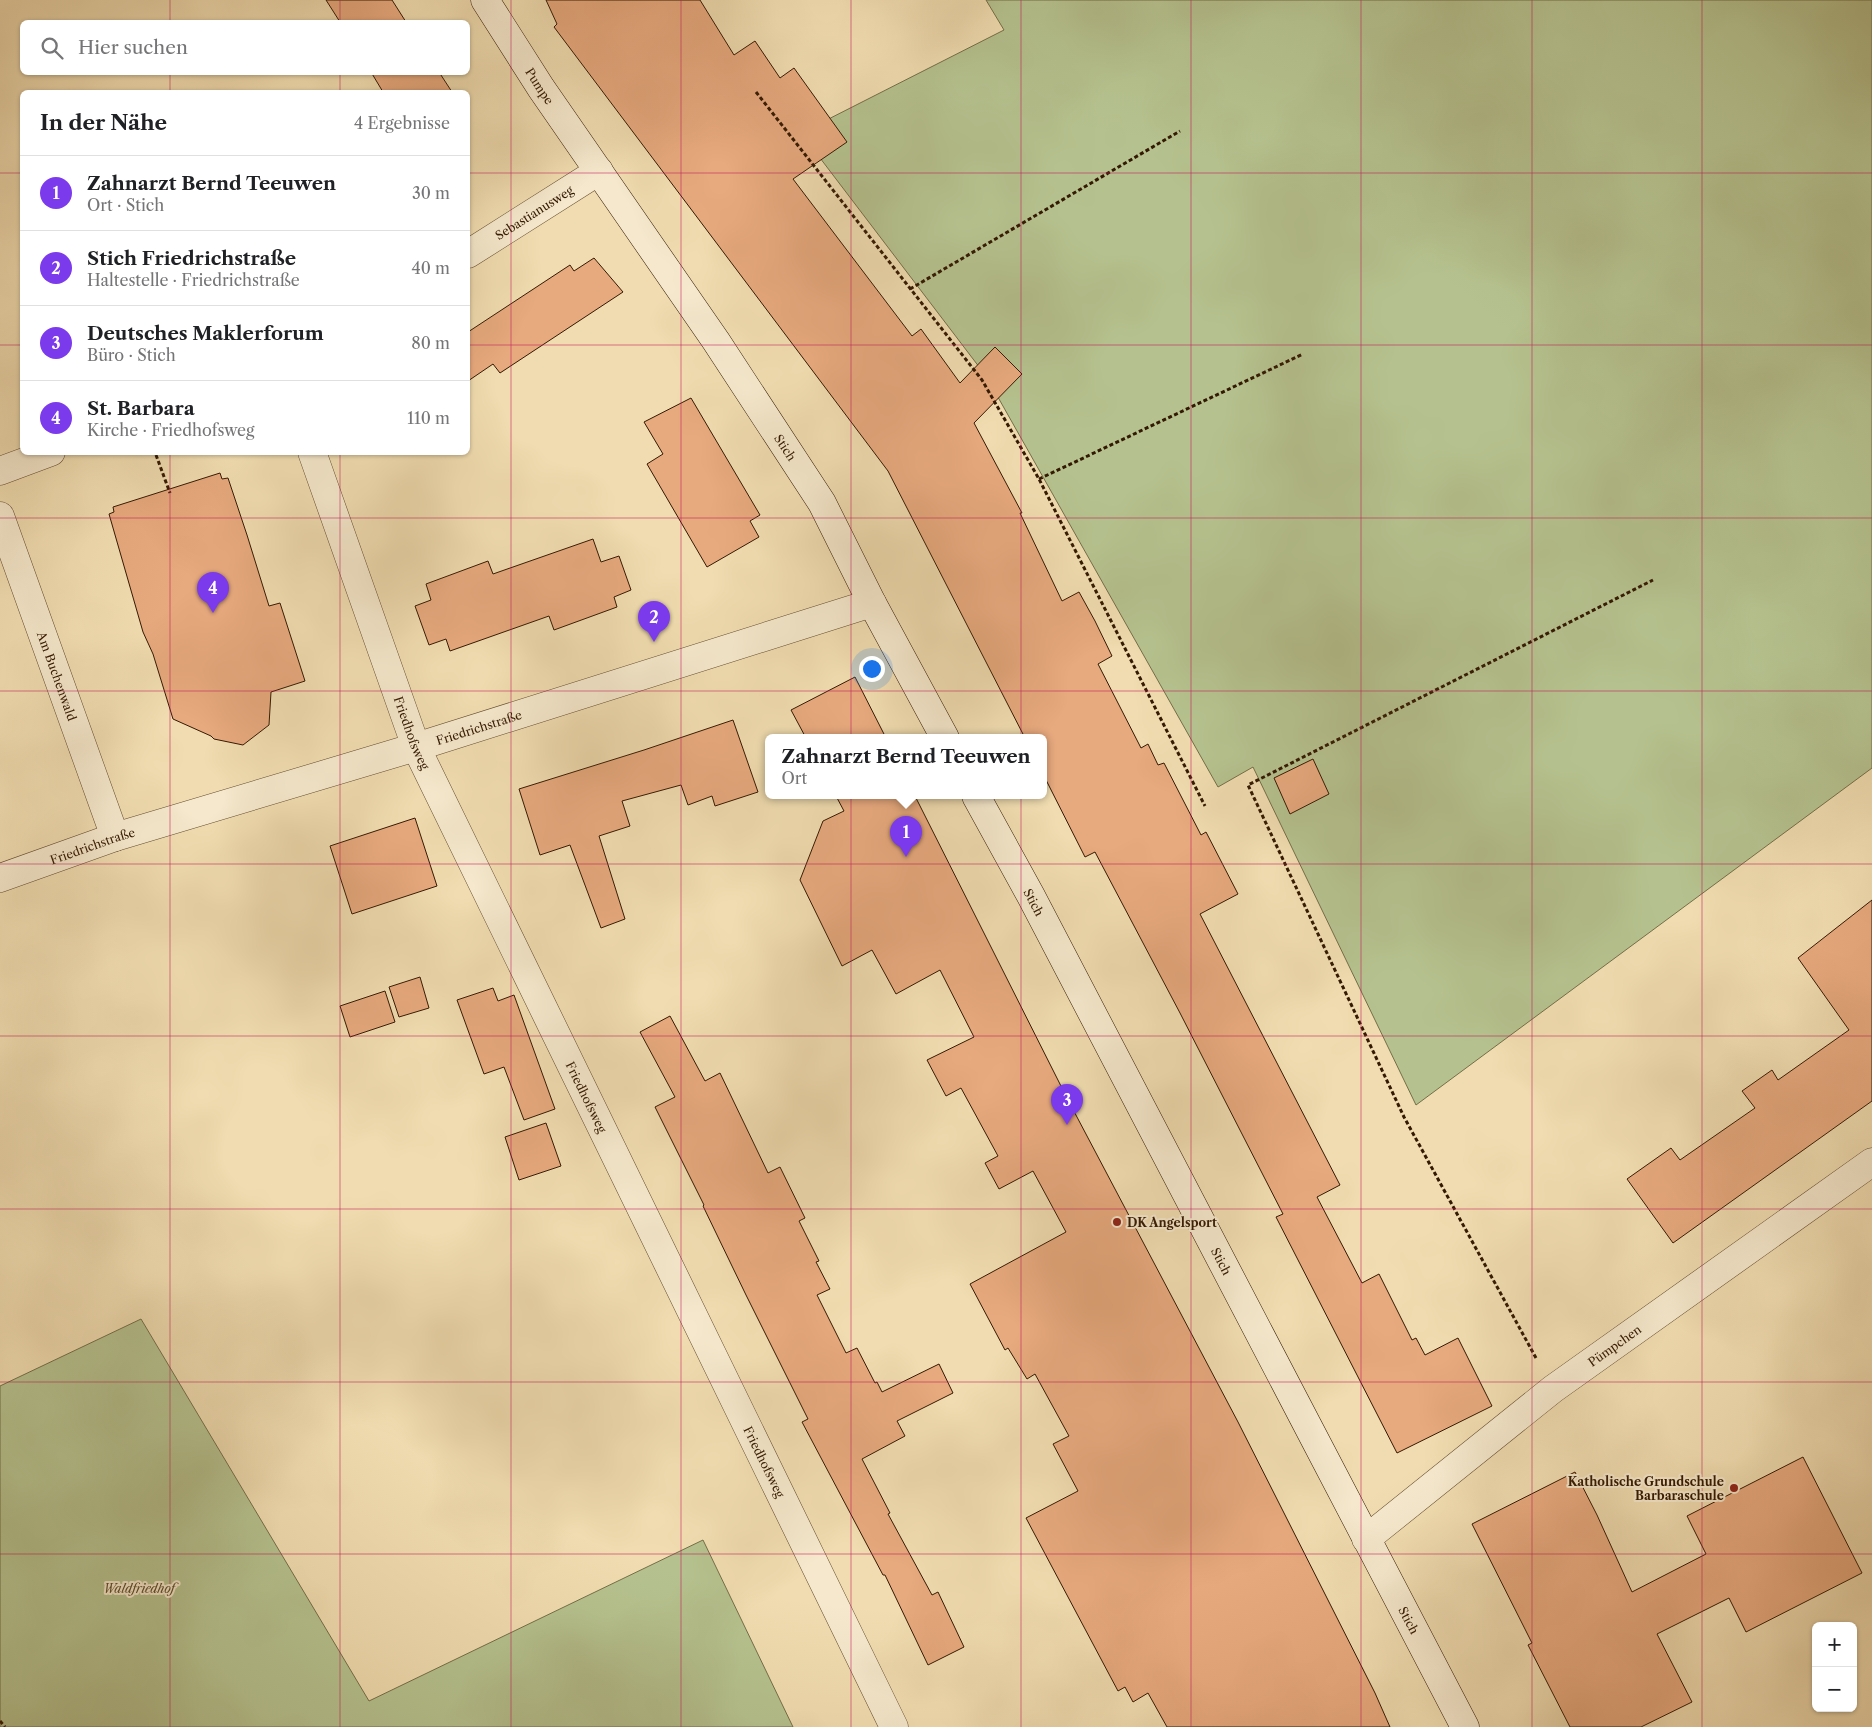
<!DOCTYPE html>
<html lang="de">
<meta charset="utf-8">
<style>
body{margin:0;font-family:"Libre Caslon Text",serif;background:#f2f2f2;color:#202124}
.controls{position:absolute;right:15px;bottom:15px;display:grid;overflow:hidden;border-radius:8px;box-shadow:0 1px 4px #0004}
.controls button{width:45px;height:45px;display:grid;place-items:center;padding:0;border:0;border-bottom:1px solid #e0e0e0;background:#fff;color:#202124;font:25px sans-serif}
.you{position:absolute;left:871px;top:668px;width:18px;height:18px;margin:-12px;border:4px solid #fff;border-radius:50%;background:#1a73e8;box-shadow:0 0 0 8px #1a73e833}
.badge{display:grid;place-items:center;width:32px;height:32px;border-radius:50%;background:#7c3aed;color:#fff;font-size:16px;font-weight:700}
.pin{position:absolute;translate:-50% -41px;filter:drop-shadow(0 1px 2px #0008)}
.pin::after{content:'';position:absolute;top:26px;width:18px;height:15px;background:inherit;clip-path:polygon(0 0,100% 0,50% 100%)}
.popup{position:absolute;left:765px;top:734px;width:282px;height:65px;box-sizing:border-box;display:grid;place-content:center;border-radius:8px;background:#fff;filter:drop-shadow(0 1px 4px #0005);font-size:16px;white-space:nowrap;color:#757577}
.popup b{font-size:19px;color:#202124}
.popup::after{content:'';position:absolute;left:50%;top:100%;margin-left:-10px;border:10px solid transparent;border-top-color:#fff}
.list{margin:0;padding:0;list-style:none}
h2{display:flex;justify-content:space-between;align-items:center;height:65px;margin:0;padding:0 20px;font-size:21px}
h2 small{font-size:16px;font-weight:400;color:#757577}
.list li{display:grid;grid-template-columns:32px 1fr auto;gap:15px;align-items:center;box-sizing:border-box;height:75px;padding:0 20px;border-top:1px solid #e0e0e0}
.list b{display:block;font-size:19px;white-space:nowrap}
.list p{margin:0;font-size:16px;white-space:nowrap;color:#757577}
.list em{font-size:16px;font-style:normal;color:#757577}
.icon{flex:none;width:28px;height:28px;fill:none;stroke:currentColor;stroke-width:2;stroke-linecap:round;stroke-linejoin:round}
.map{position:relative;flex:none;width:1872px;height:1727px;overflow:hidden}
.search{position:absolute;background:#fff;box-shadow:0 1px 4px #0004;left:20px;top:20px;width:450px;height:55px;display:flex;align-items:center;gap:12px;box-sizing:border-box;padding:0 18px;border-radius:8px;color:#757577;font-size:19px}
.panel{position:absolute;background:#fff;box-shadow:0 1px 4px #0004;left:20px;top:90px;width:450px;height:365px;border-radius:8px}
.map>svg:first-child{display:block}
.green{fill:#b5c28f;stroke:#746e48}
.building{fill:#e7a97e;stroke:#341902}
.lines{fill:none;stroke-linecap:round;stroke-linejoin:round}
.street-casing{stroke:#634a2e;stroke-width:29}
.secondary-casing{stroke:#341902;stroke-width:29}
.path{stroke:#341902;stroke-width:3;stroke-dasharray:4 2.5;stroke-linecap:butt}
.street{stroke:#f5e8cc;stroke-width:28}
.secondary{stroke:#f5e8cc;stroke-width:28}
.grid{fill:none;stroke:#c2185b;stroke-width:1;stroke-opacity:0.55}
.poi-dot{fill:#8f2418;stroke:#f5e8cc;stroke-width:2}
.labels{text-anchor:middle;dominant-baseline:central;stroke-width:4;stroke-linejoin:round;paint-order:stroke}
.street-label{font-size:12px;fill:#341902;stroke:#f5e8cc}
.poi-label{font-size:12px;font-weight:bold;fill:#341902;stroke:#f5e8cc;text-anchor:start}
.park-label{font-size:12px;font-style:italic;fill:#5b4c2c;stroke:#f5e8cc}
</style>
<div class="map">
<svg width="1872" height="1727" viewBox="0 0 1872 1727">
<rect width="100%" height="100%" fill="#f0dcb0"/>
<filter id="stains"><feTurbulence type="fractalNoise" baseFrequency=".004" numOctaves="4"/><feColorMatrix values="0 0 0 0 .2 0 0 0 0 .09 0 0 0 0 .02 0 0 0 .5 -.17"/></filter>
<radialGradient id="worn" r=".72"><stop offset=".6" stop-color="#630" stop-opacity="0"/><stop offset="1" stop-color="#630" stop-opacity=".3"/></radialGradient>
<g class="green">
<path d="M986,0H1872V768L1416,1105L1253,767L1218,787L986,376L801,133L1004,30Z"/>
<path d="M141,1319L369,1701L703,1540L793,1727H0V1386Z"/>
</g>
<g class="building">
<path d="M326,0H392L406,22H340Z"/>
<path d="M546,0H700L734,55L755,41L780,78L794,68L847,142L793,179L912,336L921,329L960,383L995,347L1022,374L974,423L1022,513H1020L1062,601L1079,592L1095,621L1112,656L1098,664L1141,748L1148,744L1158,765L1164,763L1201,835L1206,832L1238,894L1200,914L1340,1185L1317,1197L1362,1283L1379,1274L1412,1340L1416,1338L1425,1355L1458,1338L1492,1406L1397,1453L1276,1217L1283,1214L1180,1013L1095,852L1085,857L1044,776V738H1025L888,471L554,27L557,24Z"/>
<path d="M371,72H439L452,92H383Z"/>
<path d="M594,258L623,292L500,373L493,364L468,381V332L570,265L574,271Z"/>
<path d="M691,398L760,515L750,521L759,537L707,567L647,464L663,454L644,422Z"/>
<path d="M220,473L222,479L228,478L247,535L269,606L280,603L305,681L271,692L269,725L243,745L214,739L211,736L173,719L153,654L143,632L109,514L114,512L113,507Z"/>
<path d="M593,539L601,562L619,556L631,590L614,597L617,607L554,630L549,616L450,651L446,639L429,645L415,606L431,600L426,584L488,561L493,574Z"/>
<path d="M855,677L886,738H806L791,710Z"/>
<path d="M733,720L758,792L715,806L712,796L688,805L681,785L622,801L630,826L599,836L625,919L601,928L570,845L540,855L519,789L644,750Z"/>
<path d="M1313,759L1329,794L1290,814L1274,778Z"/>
<path d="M836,796H915L1068,1100L1238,1422L1375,1693L1390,1727H1167L1148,1693L1133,1702L1125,1687L1118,1691L1026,1518L1078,1491L1053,1444L1069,1436L1035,1374L1027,1379L1008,1348L1005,1350L970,1284L1066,1232L1033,1171L999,1189L985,1163L998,1156L961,1088L946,1096L927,1060L974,1037L940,970L896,994L872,950L842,966L800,880L823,821L844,811Z"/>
<path d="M415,818L437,886L352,914L330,846Z"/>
<path d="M1872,900V1101L1673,1243L1627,1179L1671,1148L1680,1160L1755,1108L1742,1091L1772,1070L1778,1080L1849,1030L1798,958Z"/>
<path d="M420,977L429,1008L399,1017L389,987Z"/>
<path d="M493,988L498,1001L514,995L555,1109L524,1120L504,1067L484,1074L457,1000Z"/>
<path d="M385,991L395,1022L350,1037L340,1006Z"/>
<path d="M670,1016L705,1081L720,1073L768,1173L780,1167L805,1218L799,1221L819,1261L816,1262L830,1289L817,1295L846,1353L857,1348L875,1383L877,1382L882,1392L939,1364L953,1393L897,1421L905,1436L862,1459L890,1513L888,1514L932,1595L938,1592L964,1647L928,1665L885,1575H883L802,1422L808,1419L746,1295L703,1206L704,1205L655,1107L675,1097L640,1032Z"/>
<path d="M546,1123L561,1166L519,1180L505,1137Z"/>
<path d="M1803,1457L1862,1573L1746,1632L1729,1598L1657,1634L1692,1702L1641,1727H1570L1528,1645L1532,1643L1472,1524L1575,1472L1597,1515L1632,1592L1706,1554L1687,1516Z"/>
</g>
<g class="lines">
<g class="street-casing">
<g id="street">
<path id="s1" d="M468,254L599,171"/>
<path id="s2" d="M312,452L416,747L894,1727"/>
<path d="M0,471L51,452"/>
<path id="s3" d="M0,516L115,837"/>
<path id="s4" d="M0,878L115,837L416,747L872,603"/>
<path id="s5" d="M1366,1539L1553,1389L1872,1162"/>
</g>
</g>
<g class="secondary-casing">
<g id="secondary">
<path id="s6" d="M485,0L541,88L716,341L822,503L872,603L945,738"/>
<path id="s7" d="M976,796L1031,896L1465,1727"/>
</g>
</g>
<g class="path">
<path d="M756,92L982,380L1039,479L1205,806"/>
<path d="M910,289L1180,131"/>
<path d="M156,455L170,493"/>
<path d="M1039,479L1303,354"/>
<path d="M1536,1358L1404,1117L1248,785L1653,580"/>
<path d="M0,1721L5,1727"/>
</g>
<use href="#street" class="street"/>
<use href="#secondary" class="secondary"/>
</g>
<path class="grid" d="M170,0V22M340,0V22M511,0V1727M681,0V1727M851,0V1727M1021,0V1727M1191,0V1727M1361,0V1727M1532,0V1727M1702,0V1727M170,72V92M340,72V92M0,173H22M468,173H1872M0,345H22M468,345H1872M170,452V1727M340,452V1727M0,518H1872M0,691H1872M0,864H1872M0,1036H1872M0,1209H1872M0,1382H1872M0,1554H1872"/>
<g class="poi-dot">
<circle cx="1117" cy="1222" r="5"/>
<circle cx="1734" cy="1488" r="5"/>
</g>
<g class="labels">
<g class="street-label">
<text stroke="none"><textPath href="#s6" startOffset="102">Pumpe</textPath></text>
<text stroke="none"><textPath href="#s1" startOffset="78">Sebastianusweg</textPath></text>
<text stroke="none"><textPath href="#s6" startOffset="539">Stich</textPath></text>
<text stroke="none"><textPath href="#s3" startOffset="170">Am Buchenwald</textPath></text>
<text stroke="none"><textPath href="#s4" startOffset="502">Friedrichstraße</textPath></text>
<text stroke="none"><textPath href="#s2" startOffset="298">Friedhofsweg</textPath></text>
<text stroke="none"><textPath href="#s4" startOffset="98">Friedrichstraße</textPath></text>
<text stroke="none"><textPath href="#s7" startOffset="121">Stich</textPath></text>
<text stroke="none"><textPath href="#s2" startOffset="702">Friedhofsweg</textPath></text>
<text stroke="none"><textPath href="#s7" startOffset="526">Stich</textPath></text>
<text stroke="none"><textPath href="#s5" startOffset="315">Pümpchen</textPath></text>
<text stroke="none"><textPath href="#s2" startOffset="1108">Friedhofsweg</textPath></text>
<text stroke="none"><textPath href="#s7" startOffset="931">Stich</textPath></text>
</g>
<g class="poi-label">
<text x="1127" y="1222">DK Angelsport</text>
<text x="1724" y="1481" text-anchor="end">Katholische Grundschule<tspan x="1724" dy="14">Barbaraschule</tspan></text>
</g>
<g class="park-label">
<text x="139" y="1588">Waldfriedhof</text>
</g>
</g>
<rect width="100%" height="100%" filter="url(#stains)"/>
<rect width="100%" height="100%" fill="url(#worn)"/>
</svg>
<div class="controls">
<button>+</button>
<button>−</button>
</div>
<div class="you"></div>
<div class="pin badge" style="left:906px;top:857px">1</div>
<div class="popup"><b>Zahnarzt Bernd Teeuwen</b>Ort</div>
<div class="pin badge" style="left:654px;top:642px">2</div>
<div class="pin badge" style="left:1067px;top:1125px">3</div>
<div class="pin badge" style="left:213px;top:613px">4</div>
<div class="search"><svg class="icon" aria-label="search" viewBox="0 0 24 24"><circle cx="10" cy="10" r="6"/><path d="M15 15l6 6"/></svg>Hier suchen</div>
<section class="panel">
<h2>In der Nähe<small>4 Ergebnisse</small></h2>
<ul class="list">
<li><span class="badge">1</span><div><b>Zahnarzt Bernd Teeuwen</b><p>Ort · Stich</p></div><em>30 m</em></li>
<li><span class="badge">2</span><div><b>Stich Friedrichstraße</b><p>Haltestelle · Friedrichstraße</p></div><em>40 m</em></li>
<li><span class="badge">3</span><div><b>Deutsches Maklerforum</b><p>Büro · Stich</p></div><em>80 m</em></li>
<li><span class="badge">4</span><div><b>St. Barbara</b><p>Kirche · Friedhofsweg</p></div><em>110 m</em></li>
</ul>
</section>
</div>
